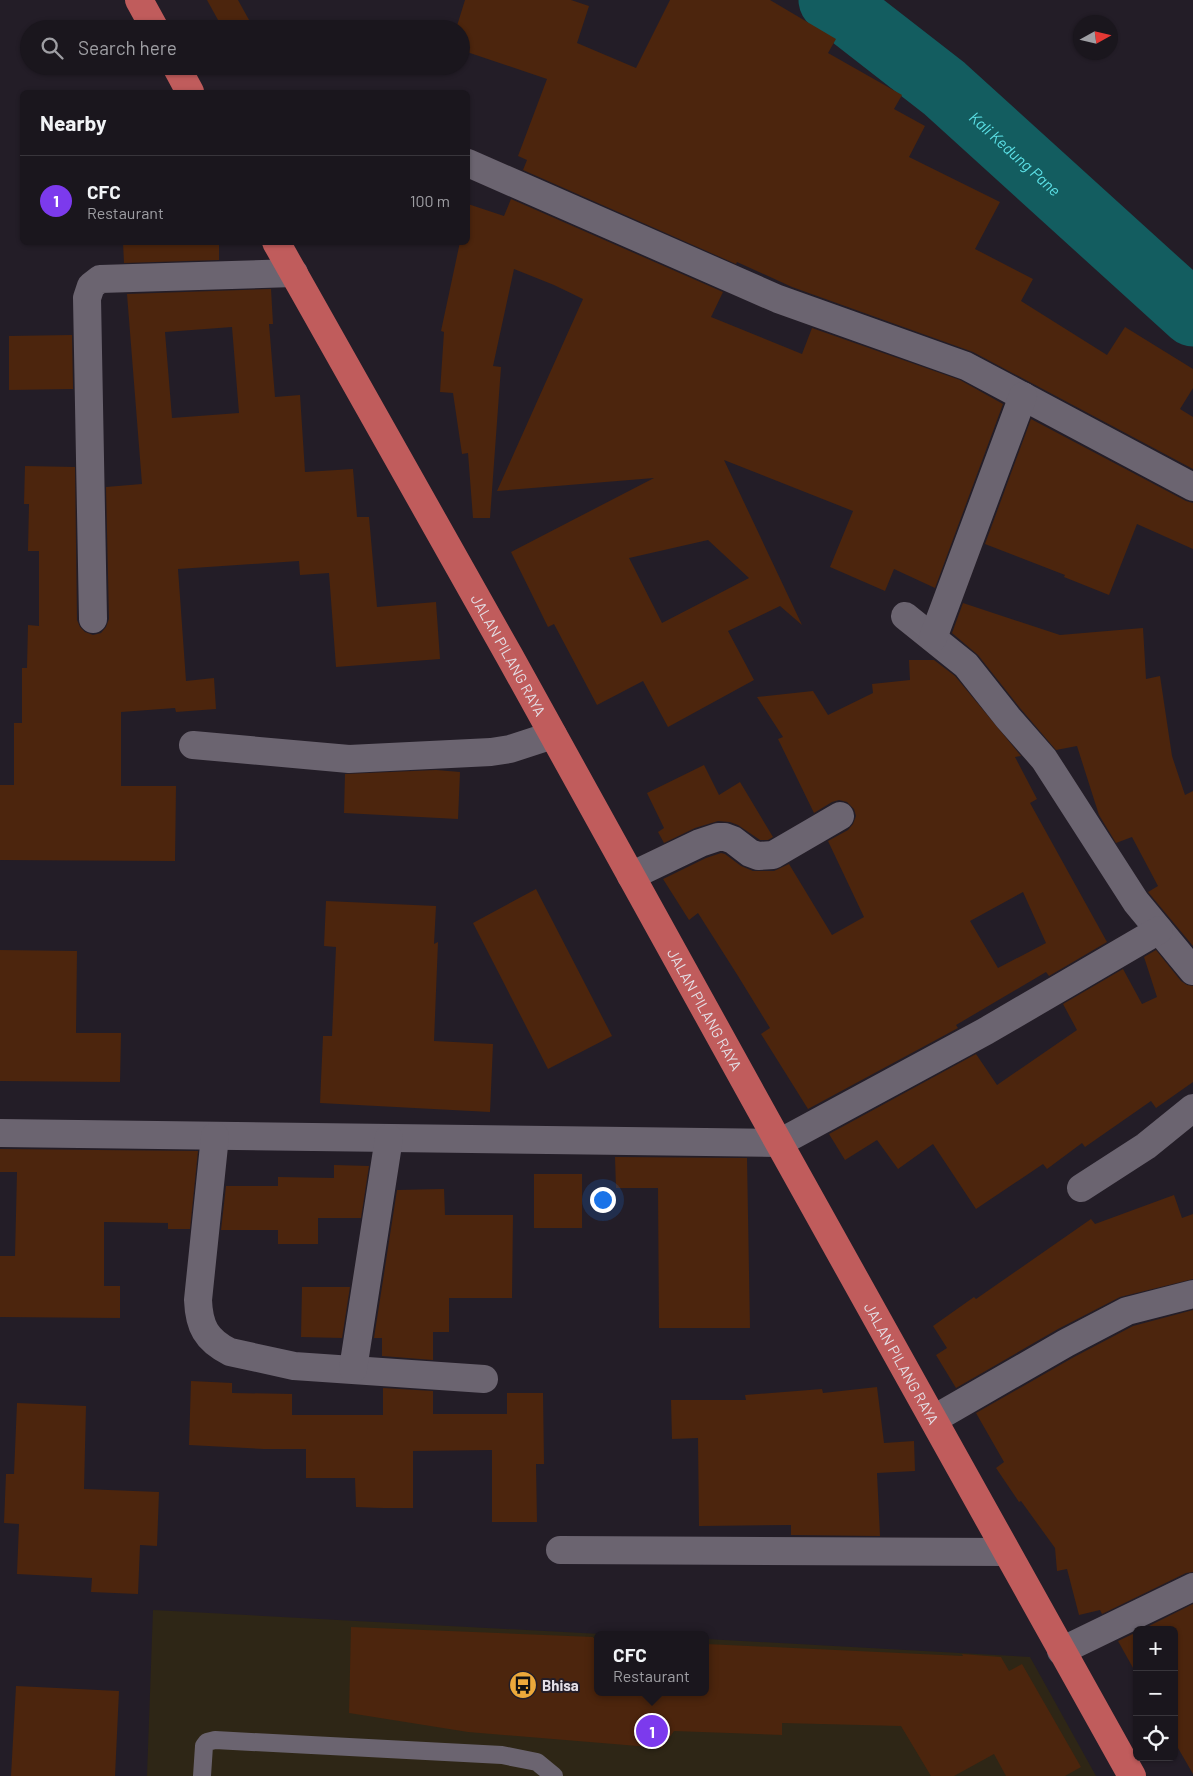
<!DOCTYPE html>
<meta charset="utf-8">
<style>
body{margin:0;font-family:Barlow,sans-serif;background:#231f26;color:#f1f3f6}
.controls{position:absolute;right:15px;bottom:15px;display:grid;overflow:hidden;border-radius:8px;box-shadow:0 1px 4px #0004}
.controls button{width:45px;height:45px;display:grid;place-items:center;padding:0;border:0;border-bottom:1px solid #38353b;background:#1a161d;color:#f1f3f6;font:25px sans-serif}
.compass{position:absolute;left:1073px;top:15px;width:45px;height:45px;border-radius:50%;background:#1a161d;box-shadow:0 1px 4px #0004;rotate:82deg}
.you{position:absolute;left:602px;top:1199px;width:18px;height:18px;margin:-12px;border:4px solid #fff;border-radius:50%;background:#1a73e8;box-shadow:0 0 0 8px #1a73e833}
.badge{display:grid;place-items:center;width:32px;height:32px;border-radius:50%;background:#7c3aed;color:#fff;font-size:16px;font-weight:700}
.pin{position:absolute;translate:-50% -50%;border:2px solid #fff;box-shadow:0 1px 5px #0006}
.popup{position:absolute;left:594px;top:1631px;width:115px;height:65px;box-sizing:border-box;display:grid;place-content:center;border-radius:8px;background:#1a161d;filter:drop-shadow(0 1px 4px #0005);font-size:16px;white-space:nowrap;color:#9f9fa4}
.popup b{font-size:19px;color:#f1f3f6}
.popup::after{content:'';position:absolute;left:50%;top:100%;margin-left:-10px;border:10px solid transparent;border-top-color:#1a161d}
.list{margin:0;padding:0;list-style:none}
h2{display:flex;justify-content:space-between;align-items:center;height:65px;margin:0;padding:0 20px;font-size:21px}
h2 small{font-size:16px;font-weight:400;color:#9f9fa4}
.list li{display:grid;grid-template-columns:32px 1fr auto;gap:15px;align-items:center;box-sizing:border-box;height:90px;padding:0 20px;border-top:1px solid #38353b}
.list b{display:block;font-size:19px;white-space:nowrap}
.list p{margin:0;font-size:16px;white-space:nowrap;color:#9f9fa4}
.list em{font-size:16px;font-style:normal;color:#9f9fa4}
.icon{flex:none;width:28px;height:28px;fill:none;stroke:currentColor;stroke-width:2;stroke-linecap:round;stroke-linejoin:round}
.map{position:relative;flex:none;width:1193px;height:1776px;overflow:hidden}
.search{position:absolute;background:#1a161d;box-shadow:0 1px 4px #0004;left:20px;top:20px;width:450px;height:55px;display:flex;align-items:center;gap:12px;box-sizing:border-box;padding:0 18px;border-radius:28px;color:#9f9fa4;font-size:19px}
.panel{position:absolute;background:#1a161d;box-shadow:0 1px 4px #0004;left:20px;top:90px;width:450px;height:155px;border-radius:8px}
.map>svg:first-child{display:block}
.commercial{fill:#2e2616}
.lines{fill:none;stroke-linecap:round;stroke-linejoin:round}
.river{stroke:#135d60;stroke-width:65}
.building{fill:#4c250d;fill-rule:evenodd}
.service{stroke:#6b6470;stroke-width:18}
.minor{stroke:#6b6470;stroke-width:28}
.trunk{stroke:#c05c5c;stroke-width:28}
.labels{text-anchor:middle;dominant-baseline:central;stroke-width:4;stroke-linejoin:round;paint-order:stroke}
.street-label{font-size:15px;fill:#e4e0e7;stroke:#231d27}
.poi-label{font-size:15px;font-weight:bold;fill:#e4e0e7;stroke:#231d27;text-anchor:start}
.water-label{font-size:16px;font-style:italic;fill:#5ce0e6;stroke:#231d27}
</style>
<div class="map">
<svg width="1193" height="1776" viewBox="0 0 1193 1776">
<rect width="100%" height="100%" fill="#231d27"/>
<path class="commercial" d="M153,1610L619,1635H598V1692H706V1639L1030,1657L1096,1776H147Z"/>
<g class="lines">
<path class="river" id="s1" d="M831,0L944,88L1193,314"/>
</g>
<g class="building">
<path d="M207,0H238L254,29H223Z"/>
<path d="M465,0H571L589,6L577,43L636,68L670,0H770L836,39L828,53L902,95L894,109L925,126L909,157L1000,202L975,249L1033,279L1021,301L1107,355L1125,327L1193,369V388L1180,409L1193,417V469L973,352L792,287L737,262L736,264L523,170L527,160L518,156L547,79L461,50V29H456Z"/>
<path d="M511,199L723,292L711,317L802,354L812,328L960,380L1003,404L935,588L894,569L885,591L830,567L853,511L724,460L802,625L780,606L728,631L754,680L668,727L643,681L597,705L554,624L548,627L511,552L654,478L497,491L583,299L554,285L514,269L493,366L501,367L490,518H473L468,453L462,454L453,393L440,392L444,332L441,331L460,242H468V204L504,216ZM708,540L749,578L662,623L629,558Z"/>
<path d="M123,242H219V260L124,263Z"/>
<path d="M271,289L273,324H269L275,397L300,395L305,472L353,469L357,517H369L377,607L436,602L440,659L336,667L329,573L300,575L299,561L178,569L186,681L214,678L216,709L176,712L175,708L121,712V786H176L175,861L0,860V785H14V723H22V668H27L28,625L39,626V551H28L29,504H24L25,466L75,467L77,620L80,627L85,632L93,635L101,633L106,627L109,619L106,487L142,484L127,294ZM232,327L239,413L172,418L165,332Z"/>
<path d="M72,335L73,389L9,390V336Z"/>
<path d="M1031,419L1186,501L1193,503V549L1137,524L1109,595L1064,577L1065,575L985,544Z"/>
<path d="M963,603L1060,635L1143,628L1146,679L1160,676L1172,756L1185,795L1193,791V946L1148,892L1158,886L1132,837L1116,843L1099,815L1077,746L1056,750L1020,708L978,655L952,633Z"/>
<path d="M909,660H934L955,676L1021,756L1015,757L1037,799L1030,803L1107,942L1049,976L1046,972L956,1025L958,1028L808,1109L761,1034L770,1028L738,976L698,913L689,920L663,879L706,858L721,853L725,854L741,866L753,871H774L789,864L832,935L864,917L828,841L848,830L853,824L856,816L854,809L847,802L839,800L832,802L814,813L778,739L783,737L757,697L813,691L828,715L873,693L872,684L910,680ZM1023,892L1046,943L998,968L970,921Z"/>
<path d="M704,765L719,795L740,782L773,837L768,840H760L738,825L730,822L718,821L695,828L664,843L658,832L664,828L647,793Z"/>
<path d="M436,770L460,772L458,819L344,813L345,774Z"/>
<path d="M536,889L612,1036L548,1069L473,923Z"/>
<path d="M326,901L436,906L434,944L438,942L434,1041L493,1044L490,1112L320,1103L323,1036H332L336,947L324,946Z"/>
<path d="M0,950L77,951L76,1033H121L120,1082L0,1081Z"/>
<path d="M1156,950L1181,981L1187,985L1193,986V1082L1156,1108L1151,1101L1085,1147L1082,1143L1047,1169L1043,1164L976,1209L933,1144L898,1169L877,1140L845,1160L829,1134L976,1054L997,1085L1077,1030L1063,1004L1123,969L1142,1004L1157,997L1144,957Z"/>
<path d="M0,1149L198,1151L190,1229H168V1223L104,1222V1286H120V1318L0,1317V1256H15L17,1172H0Z"/>
<path d="M615,1157L747,1158L750,1328H659L658,1188H616Z"/>
<path d="M334,1165L369,1166L361,1218H318V1244H278V1230H221L226,1186H278V1177L334,1178Z"/>
<rect x="534" y="1174" width="48" height="54"/>
<path d="M444,1189L445,1215H513L512,1298H449V1332H433V1360L382,1356V1338H374L397,1190Z"/>
<path d="M1174,1195L1182,1218L1193,1214V1279L1120,1297L1058,1329L956,1388L936,1355L947,1348L933,1326L974,1297L976,1299L1091,1219L1095,1224Z"/>
<path d="M302,1287H350L342,1338L301,1337Z"/>
<path d="M1193,1310V1572L1186,1573L1102,1614L1100,1610L1079,1615L1067,1569L1057,1571L1055,1548L1021,1501L1019,1502L996,1468L1004,1462L976,1413L1074,1357L1133,1326Z"/>
<path d="M191,1381L232,1383V1393L292,1394V1415H383V1388L433,1391V1414H507V1393H543L544,1464H536L537,1522H492V1450L413,1451V1508H383L356,1507L355,1478H306V1449H264L189,1445Z"/>
<path d="M877,1387L884,1443L914,1441L915,1471L877,1473L880,1536L791,1535V1525L699,1526L698,1438L672,1439L671,1400H746L745,1395L822,1389L823,1393Z"/>
<path d="M17,1403L86,1406L84,1489L159,1492L157,1546L140,1545L138,1594L91,1592L92,1578L17,1574L19,1524L4,1523L6,1474H14Z"/>
<path d="M1193,1604V1774L1174,1741V1630H1141Z"/>
<path d="M351,1627L593,1637V1638H598V1692H706V1644L963,1656L962,1654L1001,1657L1009,1671L1022,1664L1081,1767L1065,1776H1006L994,1754L954,1776H931L901,1726L782,1723V1735L674,1731L662,1748L468,1732L349,1713Z"/>
<path d="M1137,1632V1675L1118,1641Z"/>
<path d="M16,1686L119,1691L115,1776H11Z"/>
</g>
<g class="lines">
<path class="service" d="M202,1776L204,1746L207,1742L215,1740L502,1755L537,1762L554,1776"/>
<g class="minor">
<path d="M468,163L778,299L966,366L1193,487"/>
<path d="M905,616L966,665L1008,718L1044,759L1136,902L1193,971"/>
<path d="M93,619L87,298L91,286L100,279L294,273"/>
<path d="M933,638L1023,396"/>
<path d="M193,745L349,759L491,752L510,749L553,735"/>
<path d="M631,876L700,843L718,837H725L733,840L750,853L758,856L773,855L840,816"/>
<path d="M0,1133L779,1143L986,1031L1159,930"/>
<path d="M215,1136L198,1300C199,1326 206,1340 230,1352L294,1366L484,1379"/>
<path d="M1081,1188L1146,1146L1193,1108"/>
<path d="M353,1369L389,1138"/>
<path d="M934,1419L1066,1343L1127,1311L1193,1294"/>
<path d="M560,1550L1006,1552"/>
<path d="M1061,1651L1193,1587"/>
</g>
<g class="trunk">
<path d="M139,0L155,29"/>
<path d="M176,66L190,92"/>
<path id="s2" d="M276,242L510,657L779,1143L1132,1776"/>
</g>
</g>
<defs>
<g id="bus-disc" transform="scale(1.4375)"><circle r="9.5" fill="#eca93b" stroke="#231d27"/><path d="M-5-6H5V4H4V6H2V4H-2V6H-4V4H-5ZM-3.5-4V0h7V-4ZM-3.5 1.2v1.5H-2V1.2ZM2 1.2v1.5H3.5V1.2Z" fill="#111"/></g>
</defs>
<g fill-rule="evenodd">
<use href="#bus-disc" x="523" y="1685"/>
</g>
<g class="labels">
<g class="street-label">
<text stroke="none"><textPath href="#s2" startOffset="474">JALAN PILANG RAYA</textPath></text>
<text stroke="none"><textPath href="#s2" startOffset="879">JALAN PILANG RAYA</textPath></text>
<text stroke="none"><textPath href="#s2" startOffset="1284">JALAN PILANG RAYA</textPath></text>
</g>
<g class="poi-label">
<text x="542" y="1685">Bhisa</text>
</g>
<g class="water-label">
<text stroke="none"><textPath href="#s1" startOffset="240">Kali Kedung Pane</textPath></text>
</g>
</g>
</svg>
<div class="controls">
<button>+</button>
<button>−</button>
<button><svg class="icon" aria-label="locate" viewBox="0 0 24 24"><circle cx="12" cy="12" r="6"/><path d="M12 2v4M12 18v4M2 12h4M18 12h4"/></svg></button>
</div>
<svg class="compass" viewBox="-18 -18 36 36"><path d="M0-13l5 13h-10z" fill="#e53935"/><path d="M0 13l5-13h-10z" fill="#9f9fa4"/></svg>
<div class="you"></div>
<div class="pin badge" style="left:652px;top:1731px">1</div>
<div class="popup"><b>CFC</b>Restaurant</div>
<div class="search"><svg class="icon" aria-label="search" viewBox="0 0 24 24"><circle cx="10" cy="10" r="6"/><path d="M15 15l6 6"/></svg>Search here</div>
<section class="panel">
<h2>Nearby<small></small></h2>
<ul class="list">
<li><span class="badge">1</span><div><b>CFC</b><p>Restaurant</p></div><em>100 m</em></li>
</ul>
</section>
</div>
